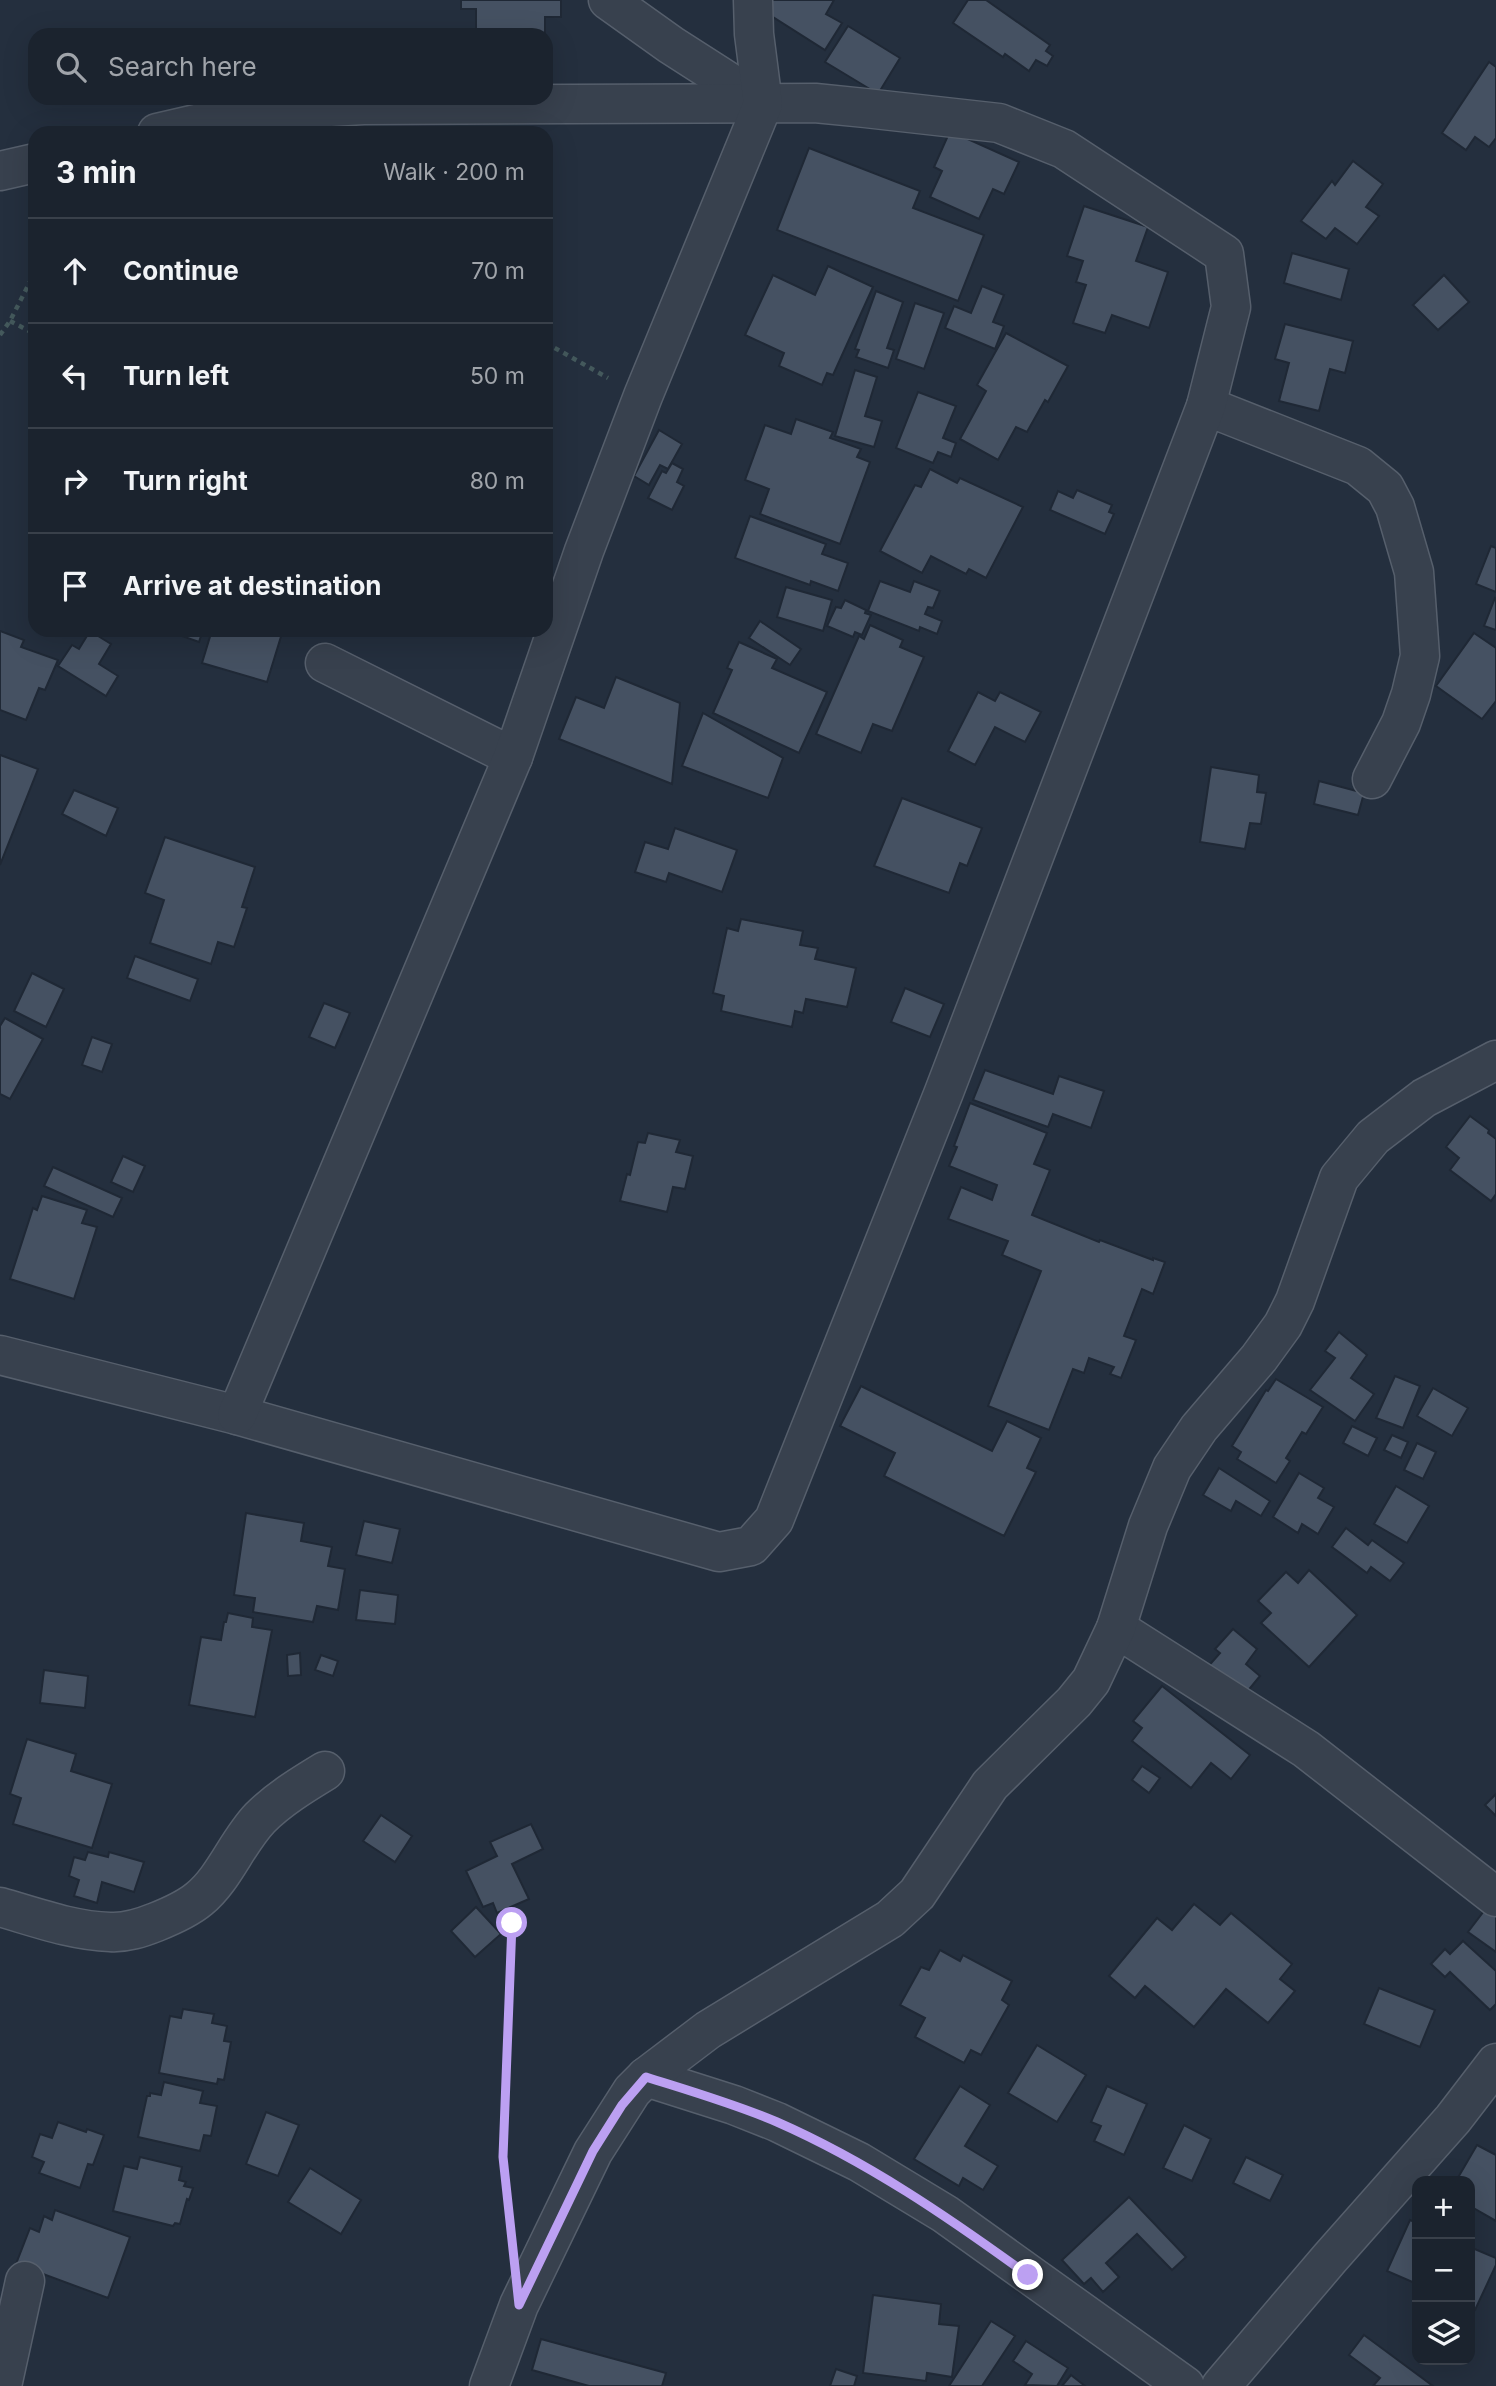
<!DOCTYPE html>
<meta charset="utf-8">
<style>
body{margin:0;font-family:Inter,sans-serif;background:#282f3a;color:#f1f3f6}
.controls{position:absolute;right:21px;bottom:21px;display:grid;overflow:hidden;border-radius:14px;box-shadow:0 7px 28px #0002}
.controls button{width:63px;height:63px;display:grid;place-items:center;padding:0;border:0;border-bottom:2px solid #39404a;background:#1b232e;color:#f1f3f6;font:35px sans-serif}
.stop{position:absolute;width:21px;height:21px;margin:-16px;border:5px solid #bca0f2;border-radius:50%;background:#fff}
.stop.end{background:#bca0f2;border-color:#fff;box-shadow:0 2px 7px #0008}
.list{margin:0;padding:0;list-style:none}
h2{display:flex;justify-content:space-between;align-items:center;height:91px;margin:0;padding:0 28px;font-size:30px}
h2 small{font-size:23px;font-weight:400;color:#a0a4aa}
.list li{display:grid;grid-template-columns:46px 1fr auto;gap:21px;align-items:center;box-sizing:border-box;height:105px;padding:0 28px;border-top:2px solid #39404a}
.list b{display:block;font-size:26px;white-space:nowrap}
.list em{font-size:23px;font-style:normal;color:#a0a4aa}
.icon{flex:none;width:38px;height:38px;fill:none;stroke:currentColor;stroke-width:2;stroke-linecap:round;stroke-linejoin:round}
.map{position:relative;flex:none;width:1496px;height:2386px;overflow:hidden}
.search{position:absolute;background:#1b232e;box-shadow:0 7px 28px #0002;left:28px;top:28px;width:525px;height:77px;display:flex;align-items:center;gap:18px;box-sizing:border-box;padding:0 24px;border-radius:21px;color:#a0a4aa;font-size:26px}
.panel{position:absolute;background:#1b232e;box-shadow:0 7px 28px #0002;left:28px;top:126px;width:525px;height:511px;border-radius:21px}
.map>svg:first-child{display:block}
.building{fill:#455162;stroke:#1f2835;stroke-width:2}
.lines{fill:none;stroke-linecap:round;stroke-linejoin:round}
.minor-casing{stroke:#565f6c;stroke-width:41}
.path{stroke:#44595c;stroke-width:4.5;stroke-dasharray:5 5;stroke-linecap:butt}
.minor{stroke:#38414e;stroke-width:38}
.route{stroke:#bca0f2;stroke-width:9}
</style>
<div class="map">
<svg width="1496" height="2386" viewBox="0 0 1496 2386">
<rect width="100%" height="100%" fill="#242f3e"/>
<g class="building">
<path d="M461,0H561V17H545V35H476V9H461Z"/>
<path d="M768,0H834L826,14L842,23L825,50L762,10Z"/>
<path d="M968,0H986L1050,45L1046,51L1053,56L1047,66L1036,60L1029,71L1005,54L1003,57L953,23Z"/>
<path d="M848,26L900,58L878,94L825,62Z"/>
<path d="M1489,62L1496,67V138L1489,147L1475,137L1466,150L1442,133Z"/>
<path d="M950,131L1019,162L1004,194L993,189L979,219L930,197L942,171L934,167Z"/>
<path d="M809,148L920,191L913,208L984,235L958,301L777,230Z"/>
<path d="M1353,161L1383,184L1366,207L1379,216L1357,244L1335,228L1326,239L1301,221L1332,181L1335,185Z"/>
<path d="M1084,206L1148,227L1136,261L1168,272L1149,328L1112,315L1105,333L1073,323L1086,285L1076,282L1083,261L1067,256Z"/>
<path d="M1292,253L1349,269L1341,300L1284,283Z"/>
<path d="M828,266L873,287L833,375L827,373L822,385L779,366L784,353L745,335L773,275L815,295Z"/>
<path d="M1444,275L1469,302L1438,330L1413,305Z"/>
<path d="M982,286L1004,295L993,322L1004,326L995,349L945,328L954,306L971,313Z"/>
<path d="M876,291L903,302L887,348L894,350L888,368L856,357L859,350L855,349Z"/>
<path d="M915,303L944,313L924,369L896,359Z"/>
<path d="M1285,324L1353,341L1345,373L1330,369L1319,411L1279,401L1289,363L1275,359Z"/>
<path d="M1006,333L1068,366L1048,402L1045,400L1027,432L1016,427L998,460L960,439L986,391L977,385Z"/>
<path d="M855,370L877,377L865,416L882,421L874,447L835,436Z"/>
<path d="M918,392L956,406L943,438L956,443L951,457L938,452L933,463L896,448Z"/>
<path d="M796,419L833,432L830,438L861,449L857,457L870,462L840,544L760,514L769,489L745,480L765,425L791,434Z"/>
<path d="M659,430L682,444L668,469L660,465L649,485L634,476Z"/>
<path d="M672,463L683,469L677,482L684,486L672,510L648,498L662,471L666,473Z"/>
<path d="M930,469L957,483L960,478L1023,507L986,578L969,569L966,574L931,556L922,573L880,551L915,485L921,487Z"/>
<path d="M1077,490L1112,505L1109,512L1114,514L1105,534L1050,510L1058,491L1073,498Z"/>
<path d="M750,516L826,544L822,554L848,563L838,591L811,581L810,585L735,558Z"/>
<path d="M1491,546L1496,548V592L1476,584Z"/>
<path d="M880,581L910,592L914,581L940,591L933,608L928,607L925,614L942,621L937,634L920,627L919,631L868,611Z"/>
<path d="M786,587L832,600L823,631L777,617Z"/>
<path d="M1495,598L1496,599V630L1484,626Z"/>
<path d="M845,600L866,610L865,613L871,615L862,635L855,632L853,637L827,626L836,607L841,608Z"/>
<path d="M760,621L801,649L790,665L749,638Z"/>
<path d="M870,625L903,640L900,647L924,657L892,731L873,724L861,753L816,734L859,636L864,639Z"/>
<path d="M181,630H203L199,642L179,635Z"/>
<path d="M212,630H283L267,682L202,663Z"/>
<path d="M0,631L24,640L21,647L58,660L45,690L39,688L26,720L0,710Z"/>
<path d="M90,631L111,644L99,664L118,676L106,696L58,666L72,645L79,649Z"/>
<path d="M1474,633L1496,648V701L1482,719L1436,686Z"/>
<path d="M739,642L777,659L772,668L827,692L799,753L713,713L732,670L727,668Z"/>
<path d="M616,677L680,703L672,784L559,739L576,697L604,708Z"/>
<path d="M978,692L995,701L1000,692L1041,712L1025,742L995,727L975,765L948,751Z"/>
<path d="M703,713L783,758L768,798L682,766Z"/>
<path d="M0,755L38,769L0,865Z"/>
<path d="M1211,767L1259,775L1257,792L1266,793L1261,824L1250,823L1245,849L1200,842Z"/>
<path d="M1319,781L1364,793L1358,815L1314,804Z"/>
<path d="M74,790L118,808L106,836L62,814Z"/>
<path d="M902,798L982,828L967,866L960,863L949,893L874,866Z"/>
<path d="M675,828L737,850L722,892L669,873L666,882L635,872L645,842L668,849Z"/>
<path d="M165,837L255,867L242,907L247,908L234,947L218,942L211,964L150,943L164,900L145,893Z"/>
<path d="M741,919L803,931L800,945L818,948L815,959L856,968L847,1007L806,999L803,1013L795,1011L792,1027L721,1011L724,996L713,993L727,928L738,931Z"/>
<path d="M135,956L198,979L190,1001L127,978Z"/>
<path d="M32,973L64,989L46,1027L14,1011Z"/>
<path d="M905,988L944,1004L930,1037L891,1022Z"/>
<path d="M324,1003L350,1013L335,1048L309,1037Z"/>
<path d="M5,1018L43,1039L10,1099L0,1094V1026Z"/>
<path d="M92,1037L112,1044L102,1072L82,1065Z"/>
<path d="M985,1070L1053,1094L1059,1076L1104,1091L1091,1128L1053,1114L1048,1127L973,1100Z"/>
<path d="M970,1103L1047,1133L1034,1164L1050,1170L1032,1215L1099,1242L1100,1240L1153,1260V1258L1165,1262L1153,1294L1142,1289L1124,1336L1136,1340L1121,1378L1110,1374L1114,1367L1089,1358L1084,1373L1073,1369L1049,1430L988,1406L1041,1271L1002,1255L1008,1241L948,1219L961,1187L992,1200L997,1185L949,1166L957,1147L954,1146Z"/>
<path d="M1470,1116L1489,1130L1488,1133L1496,1139V1194L1491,1201L1450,1170L1459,1158L1446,1147Z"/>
<path d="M648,1133L680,1140L676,1152L693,1156L685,1189L673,1187L667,1212L620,1201L627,1174L630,1175L638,1142L645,1143Z"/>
<path d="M123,1156L145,1166L133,1192L111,1182Z"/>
<path d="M53,1167L122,1198L113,1217L44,1186Z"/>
<path d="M42,1196L87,1210L82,1223L97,1227L74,1299L10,1279L33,1208L37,1210Z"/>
<path d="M1339,1332L1367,1355L1351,1378L1374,1394L1355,1421L1310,1390L1335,1358L1325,1351Z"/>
<path d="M1395,1376L1420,1386L1403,1428L1376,1418Z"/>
<path d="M1276,1379L1323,1407L1306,1434L1302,1432L1286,1458L1290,1461L1276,1483L1237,1459L1241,1452L1232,1446L1266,1390L1268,1391Z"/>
<path d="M861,1386L992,1451L1007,1421L1041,1438L1027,1468L1036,1472L1004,1536L884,1476L895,1453L840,1426Z"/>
<path d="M1433,1388L1468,1408L1452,1436L1417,1416Z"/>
<path d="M1352,1426L1377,1438L1368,1456L1343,1443Z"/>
<path d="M1392,1435L1408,1442L1401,1458L1384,1450Z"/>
<path d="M1417,1443L1436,1452L1423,1479L1404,1470Z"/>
<path d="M1219,1468L1270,1501L1261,1516L1236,1501L1231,1511L1203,1495Z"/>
<path d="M1299,1473L1324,1488L1318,1498L1334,1507L1318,1534L1302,1524L1298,1533L1273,1517Z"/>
<path d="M1396,1486L1429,1506L1407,1543L1374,1524Z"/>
<path d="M246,1513L304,1523L301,1541L332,1547L328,1566L345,1569L338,1610L317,1606L313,1622L253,1612L255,1598L234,1595Z"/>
<path d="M364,1521L400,1529L392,1563L356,1555Z"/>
<path d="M1346,1528L1368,1545L1372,1540L1404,1563L1390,1581L1371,1567L1367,1573L1332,1547Z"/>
<path d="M1309,1570L1357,1615L1309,1667L1261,1623L1271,1613L1258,1601L1286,1572L1298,1583Z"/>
<path d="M360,1590L398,1595L395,1624L356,1620Z"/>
<path d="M228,1613L253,1618L252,1627L272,1630L255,1717L189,1705L201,1637L221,1640L224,1622H226Z"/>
<path d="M1233,1629L1257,1649L1246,1664L1260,1676L1233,1709L1197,1679L1220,1653L1215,1649Z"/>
<path d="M300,1653L301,1675L288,1676L287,1655Z"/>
<path d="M321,1655L338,1661L333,1676L315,1670Z"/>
<path d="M44,1670L88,1676L85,1708L40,1703Z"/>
<path d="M1162,1686L1250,1755L1231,1779L1211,1763L1191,1788L1132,1741L1142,1728L1133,1721Z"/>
<path d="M27,1739L76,1754L71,1771L112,1784L92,1848L13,1824L21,1798L10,1794Z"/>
<path d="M1142,1766L1160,1778L1149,1793L1132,1780Z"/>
<path d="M1496,1794V1816L1485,1805Z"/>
<path d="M381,1815L412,1836L395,1862L363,1841Z"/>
<path d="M531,1824L543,1849L512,1864L529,1899L497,1913L493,1903L483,1907L466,1871L497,1856L490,1842Z"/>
<path d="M88,1852L108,1857L109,1852L144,1862L134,1892L102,1882L97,1903L74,1896L79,1880L69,1876L74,1857L85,1860Z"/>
<path d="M1496,1902V1952L1468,1932L1484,1911Z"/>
<path d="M1194,1904L1220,1925L1231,1913L1292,1964L1280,1979L1295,1991L1268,2023L1226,1989L1194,2027L1145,1986L1135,1998L1109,1976L1157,1918L1172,1930Z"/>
<path d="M476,1907L501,1934L475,1957L451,1931Z"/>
<path d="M1463,1941L1496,1971V2004L1490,2010L1450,1972L1445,1977L1431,1964L1445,1949L1450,1954Z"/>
<path d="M940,1950L960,1961L963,1955L1012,1981L1002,2000L1009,2005L981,2055L971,2050L964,2063L915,2037L925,2018L900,2005L921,1967L929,1970Z"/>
<path d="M1379,1988L1435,2010L1420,2047L1364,2024Z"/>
<path d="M183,2009L214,2014L212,2023L227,2026L224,2041L231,2042L224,2080L218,2079L217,2084L159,2073L170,2016L181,2018Z"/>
<path d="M1037,2045L1086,2075L1057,2122L1008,2093Z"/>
<path d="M164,2082L203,2091L200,2103L217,2106L211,2136L204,2135L200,2151L138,2137L147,2096H150V2093L161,2095Z"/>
<path d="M960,2086L990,2105L965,2146L998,2166L983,2190L963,2178L959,2186L914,2159Z"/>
<path d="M1107,2086L1147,2104L1124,2155L1094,2141L1101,2126L1091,2122Z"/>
<path d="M266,2112L299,2125L278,2176L246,2164Z"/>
<path d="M58,2122L86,2132L87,2129L104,2135L93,2165L88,2164L80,2188L39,2173L44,2162L32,2157L40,2134L52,2138Z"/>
<path d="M1184,2125L1211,2139L1192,2181L1163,2168Z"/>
<path d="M1477,2145L1496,2155V2221L1470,2206V2181H1456Z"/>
<path d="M140,2157L182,2167L179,2180L186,2182L184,2186L193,2188L189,2200L187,2199L180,2224L175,2223L173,2226L113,2211L124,2166L137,2169Z"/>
<path d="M1246,2157L1283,2175L1270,2201L1233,2183Z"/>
<path d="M310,2168L361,2200L341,2234L288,2202Z"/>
<path d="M1129,2197L1186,2257L1172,2270L1137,2234L1106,2263L1119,2277L1103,2292L1091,2278L1084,2284L1062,2260Z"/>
<path d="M55,2210L130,2237L108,2298L16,2264L30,2228L39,2232L44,2216L52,2220Z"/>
<path d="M1410,2220L1417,2223V2284L1387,2271Z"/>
<path d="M1470,2247L1496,2258V2265L1475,2310L1470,2308Z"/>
<path d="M873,2295L941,2304L939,2324L959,2326L952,2377L927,2373L926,2381L863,2373Z"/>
<path d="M991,2321L1015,2336L982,2386H949Z"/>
<path d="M1364,2335L1433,2386H1373L1380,2378L1349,2355Z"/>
<path d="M541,2339L666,2373L662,2386H589L532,2370Z"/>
<path d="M1026,2341L1068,2368L1057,2386L1025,2385L1032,2374L1013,2361Z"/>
<path d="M836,2369L857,2376L854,2386H830Z"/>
<path d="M1071,2375L1085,2386H1062Z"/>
</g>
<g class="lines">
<g class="minor-casing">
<g id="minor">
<path d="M608,0L671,45L763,104"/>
<path d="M0,171L35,163"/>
<path d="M1206,406L1358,466L1385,488L1395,507L1414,572L1420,656L1411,694L1401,723L1372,779"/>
<path d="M325,663L513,757"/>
<path d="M0,1355L237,1415L719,1552L751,1546L774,1520L944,1092L1206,406L1231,307L1224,254L1064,149L999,123L865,108L815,103L363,105L248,112L157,133"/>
<path d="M237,1415L513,757L584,551L643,396L763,104L754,34L753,0"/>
<path d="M1116,1628L1306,1749L1496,1897"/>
<path d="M0,1907C35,1917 73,1931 110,1932C126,1933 141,1928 156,1922C171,1916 187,1909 199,1899C224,1879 237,1842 260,1818C279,1799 302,1785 325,1771"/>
<path d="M646,2077L734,2105L777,2122L859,2162L945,2214L1185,2386"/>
<path d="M2,2386L25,2281"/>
<path d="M489,2386L519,2305L593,2152L632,2091L646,2077L708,2030L890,1919L917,1894L990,1785L1074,1702L1091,1681L1116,1628L1148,1526L1172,1468L1199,1428L1259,1358L1283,1325L1295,1301L1339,1178L1373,1137L1424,1098L1496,1060"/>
<path d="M1221,2386L1330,2258L1453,2119L1496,2063"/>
</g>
</g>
<g class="path">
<path d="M10,321L35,334"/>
<path d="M0,335L10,321L35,272"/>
<path d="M546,343L608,378"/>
<path d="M510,2231C497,2128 508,2026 512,1923"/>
</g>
<use href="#minor" class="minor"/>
</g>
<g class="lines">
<path class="route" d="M512,1923L503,2157L519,2305L593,2151L622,2105L646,2077C690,2091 735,2104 777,2122C868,2162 948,2217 1028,2275"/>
</g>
</svg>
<div class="controls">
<button>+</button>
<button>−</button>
<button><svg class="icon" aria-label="layers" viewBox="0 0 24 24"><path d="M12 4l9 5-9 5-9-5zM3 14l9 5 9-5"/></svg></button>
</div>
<div class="stop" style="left:512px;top:1923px"></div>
<div class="stop end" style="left:1028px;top:2275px"></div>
<div class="search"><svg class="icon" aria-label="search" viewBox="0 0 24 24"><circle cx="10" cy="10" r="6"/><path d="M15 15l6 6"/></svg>Search here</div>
<section class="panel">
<h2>3 min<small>Walk · 200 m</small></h2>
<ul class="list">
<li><svg class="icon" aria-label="ahead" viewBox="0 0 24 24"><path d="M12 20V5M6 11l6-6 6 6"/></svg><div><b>Continue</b></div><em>70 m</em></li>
<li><svg class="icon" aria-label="left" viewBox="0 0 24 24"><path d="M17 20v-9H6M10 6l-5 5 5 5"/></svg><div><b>Turn left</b></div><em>50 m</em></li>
<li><svg class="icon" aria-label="right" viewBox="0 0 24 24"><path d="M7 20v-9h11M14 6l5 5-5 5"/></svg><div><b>Turn right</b></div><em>80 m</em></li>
<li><svg class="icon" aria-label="arrive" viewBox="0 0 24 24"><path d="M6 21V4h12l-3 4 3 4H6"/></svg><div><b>Arrive at destination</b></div></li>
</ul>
</section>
</div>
